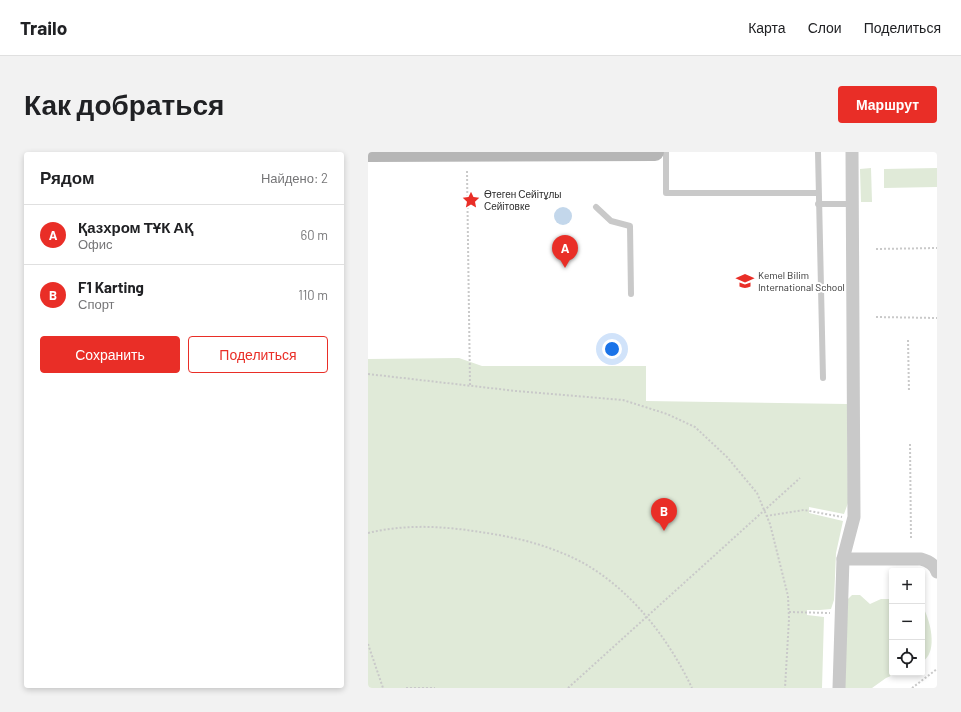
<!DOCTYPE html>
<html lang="ru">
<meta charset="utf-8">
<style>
body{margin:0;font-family:Barlow,sans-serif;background:#f2f2f2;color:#202124}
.controls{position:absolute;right:12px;bottom:12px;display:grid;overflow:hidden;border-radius:4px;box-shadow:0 2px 6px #0003}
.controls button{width:36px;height:36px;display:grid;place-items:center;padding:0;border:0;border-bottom:1px solid #e0e0e0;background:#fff;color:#202124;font:20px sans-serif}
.you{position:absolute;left:244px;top:197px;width:14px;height:14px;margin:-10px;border:3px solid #fff;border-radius:50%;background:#1a73e8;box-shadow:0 0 0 6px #1a73e833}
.badge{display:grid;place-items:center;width:26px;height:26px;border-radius:50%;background:#e92e27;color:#fff;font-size:13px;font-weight:700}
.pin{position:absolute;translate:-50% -33px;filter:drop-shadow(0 1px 2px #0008)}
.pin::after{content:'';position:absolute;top:21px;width:14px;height:12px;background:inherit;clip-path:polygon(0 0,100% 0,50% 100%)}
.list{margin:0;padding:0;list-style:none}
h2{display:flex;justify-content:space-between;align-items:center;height:52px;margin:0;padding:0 16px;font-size:17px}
h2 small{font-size:13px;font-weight:400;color:#757577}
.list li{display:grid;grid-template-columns:26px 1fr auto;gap:12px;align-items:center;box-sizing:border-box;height:60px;padding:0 16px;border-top:1px solid #e0e0e0}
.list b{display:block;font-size:15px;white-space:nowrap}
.list p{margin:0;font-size:13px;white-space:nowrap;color:#757577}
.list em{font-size:13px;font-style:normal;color:#757577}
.actions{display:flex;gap:8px;padding:12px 16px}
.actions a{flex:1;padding:9px 0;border:1px solid #e92e27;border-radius:4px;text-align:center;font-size:14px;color:#e92e27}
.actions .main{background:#e92e27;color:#fff}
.icon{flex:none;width:22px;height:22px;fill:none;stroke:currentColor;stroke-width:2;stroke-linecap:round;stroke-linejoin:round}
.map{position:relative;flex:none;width:569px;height:536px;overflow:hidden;border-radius:4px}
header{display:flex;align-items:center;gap:24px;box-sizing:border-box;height:56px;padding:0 20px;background:#fff;border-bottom:1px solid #e0e0e0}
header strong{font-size:19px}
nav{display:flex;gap:22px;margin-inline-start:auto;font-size:14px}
.intro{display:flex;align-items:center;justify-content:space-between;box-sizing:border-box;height:96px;padding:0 24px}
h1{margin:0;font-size:28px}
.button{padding:10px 18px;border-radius:4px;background:#e92e27;color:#fff;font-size:14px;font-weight:700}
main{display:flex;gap:24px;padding:0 24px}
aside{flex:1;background:#fff;border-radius:4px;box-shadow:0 2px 6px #0003}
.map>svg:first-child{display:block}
.green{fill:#e0ead8}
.water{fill:#c3d7eb}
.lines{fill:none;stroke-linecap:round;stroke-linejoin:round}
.path{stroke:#c9c9c9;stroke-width:2;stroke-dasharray:2 2;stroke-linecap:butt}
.service{stroke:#c9c9c9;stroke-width:6}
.minor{stroke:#c9c9c9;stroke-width:13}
.secondary{stroke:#b6b6b6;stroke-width:18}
.labels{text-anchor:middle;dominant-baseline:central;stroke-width:4;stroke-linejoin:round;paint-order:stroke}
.poi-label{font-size:10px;fill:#2c2c2c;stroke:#fff;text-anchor:start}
</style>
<header>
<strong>Trailo</strong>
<nav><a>Карта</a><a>Слои</a><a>Поделиться</a></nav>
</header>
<div class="intro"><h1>Как добраться</h1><a class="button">Маршрут</a></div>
<main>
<aside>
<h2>Рядом<small>Найдено: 2</small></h2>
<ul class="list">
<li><span class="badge">A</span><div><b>Қазхром ТҰК АҚ</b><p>Офис</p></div><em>60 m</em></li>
<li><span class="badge">B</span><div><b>F1 Karting</b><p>Спорт</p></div><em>110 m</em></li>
</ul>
<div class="actions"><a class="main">Сохранить</a><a>Поделиться</a></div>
</aside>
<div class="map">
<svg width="569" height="536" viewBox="0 0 569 536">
<rect width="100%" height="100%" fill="#fff"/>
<g class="green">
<path d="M503,16L504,50H493L492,17Z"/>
<path d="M569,16V35L516,36V17Z"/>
<path d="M91,206L114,214H278V249L479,252L480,351L476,362L441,355V361L475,369L468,401L466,448L463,457L452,458H439V463L456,465L454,536H0V207Z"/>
<path d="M484,443H492L502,452L513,447H524V521H530L518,526L504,536H475L480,447Z"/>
<path d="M554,456L556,457C564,474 569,501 554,510Z"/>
</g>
<circle class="water" cx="195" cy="64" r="9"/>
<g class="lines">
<g class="path">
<path d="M99,19L102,233"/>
<path d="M508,97L569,96"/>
<path d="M508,165L569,166"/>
<path d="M540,188L541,240"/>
<path d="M0,222L148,239L255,248L299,262L327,275L359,305L389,341L402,372L420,444L421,467L417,536"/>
<path d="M542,292L543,387"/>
<path d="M398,364L436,358L474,365"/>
<path d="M0,381C37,372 75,374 112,380C140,384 168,390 194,401C253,424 298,481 324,536"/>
<path d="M421,460L462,461"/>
<path d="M0,492L15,536"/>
<path d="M38,536H67"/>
<path d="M200,536L432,326"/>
<path d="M544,536L569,517"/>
</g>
<g class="service">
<path d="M298,0V41H450"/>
<path d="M450,0L455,226"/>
<path d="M450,52H484"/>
<path d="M228,55L243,69L262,74L263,142"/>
</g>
<g class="minor">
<path d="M475,407H553C560,409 567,412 569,420"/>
<path d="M471,536L475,407L486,365L484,0"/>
</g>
<path class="secondary" d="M0,1L287,0"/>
</g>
<defs>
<g id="sight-bare" transform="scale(1.38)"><path d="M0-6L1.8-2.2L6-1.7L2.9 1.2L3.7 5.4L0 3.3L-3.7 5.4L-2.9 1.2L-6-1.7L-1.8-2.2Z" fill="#e92e27" stroke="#fff" stroke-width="2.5" paint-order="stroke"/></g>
<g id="school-bare" transform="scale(1.38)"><path d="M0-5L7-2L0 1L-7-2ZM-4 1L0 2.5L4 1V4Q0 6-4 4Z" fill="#e92e27" stroke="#fff" stroke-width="2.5" paint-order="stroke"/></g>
</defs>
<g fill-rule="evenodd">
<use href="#sight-bare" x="103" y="48"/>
<use href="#school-bare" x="377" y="129"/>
</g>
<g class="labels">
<g class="poi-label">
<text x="116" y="42">Өтеген Сейітұлы<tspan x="116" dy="12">Сейітовке</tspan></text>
<text x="390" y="123">Kemel Bilim<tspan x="390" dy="12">International School</tspan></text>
</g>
</g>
</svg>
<div class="controls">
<button>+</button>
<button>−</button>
<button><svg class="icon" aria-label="locate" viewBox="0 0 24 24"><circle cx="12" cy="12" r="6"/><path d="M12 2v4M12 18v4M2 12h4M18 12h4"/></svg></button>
</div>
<div class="you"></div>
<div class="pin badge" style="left:197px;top:116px">A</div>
<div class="pin badge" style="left:296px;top:379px">B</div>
</div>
</main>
